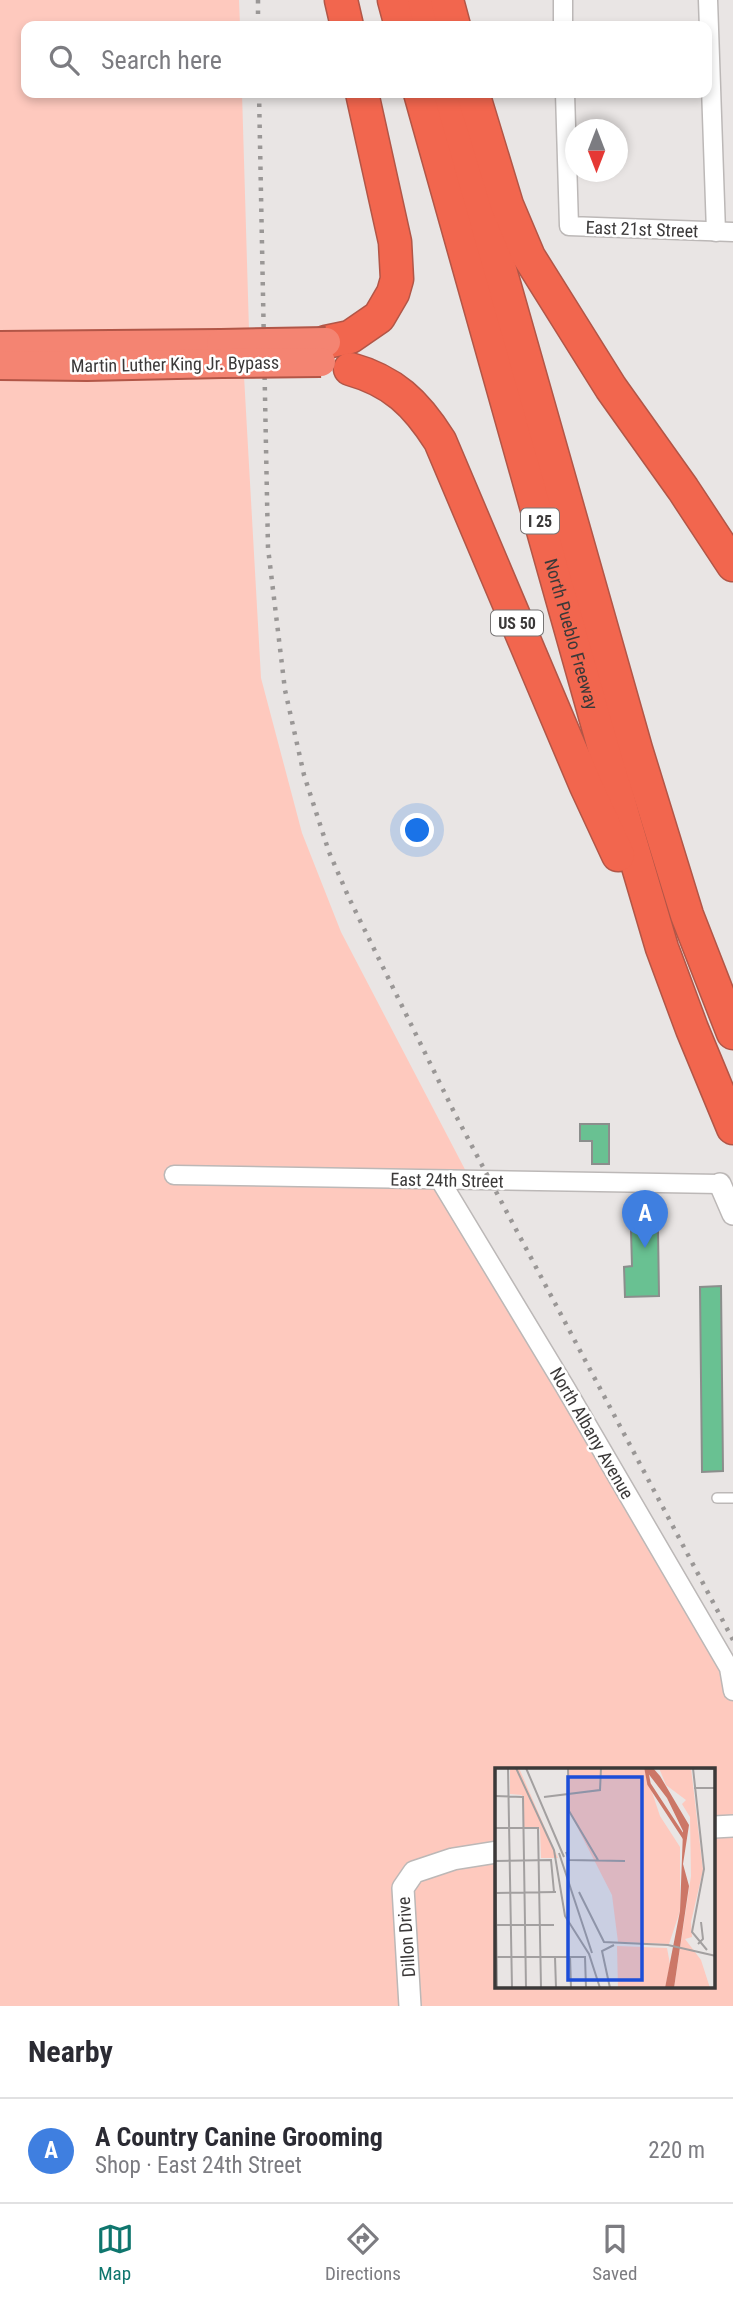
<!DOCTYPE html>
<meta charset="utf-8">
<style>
body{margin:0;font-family:"Roboto Condensed",sans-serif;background:#f2f2f3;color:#2b2b33}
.compass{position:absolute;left:565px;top:119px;width:63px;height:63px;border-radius:50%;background:#fff;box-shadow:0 4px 10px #0003;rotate:180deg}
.you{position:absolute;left:418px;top:831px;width:24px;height:24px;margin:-18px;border:5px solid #fff;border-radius:50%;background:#1a73e8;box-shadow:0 0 0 10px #1a73e833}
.badge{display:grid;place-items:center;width:46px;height:46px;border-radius:50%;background:#0f766e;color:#fff;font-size:23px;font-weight:700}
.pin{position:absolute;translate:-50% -58px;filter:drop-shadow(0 2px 4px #0008)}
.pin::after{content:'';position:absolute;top:37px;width:24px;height:21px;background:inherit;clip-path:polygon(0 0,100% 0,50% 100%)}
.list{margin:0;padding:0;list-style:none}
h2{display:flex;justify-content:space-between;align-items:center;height:91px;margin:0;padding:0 28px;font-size:30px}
h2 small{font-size:23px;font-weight:400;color:#7c7c81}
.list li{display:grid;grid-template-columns:46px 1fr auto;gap:21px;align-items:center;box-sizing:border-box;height:105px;padding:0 28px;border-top:2px solid #e1e1e2}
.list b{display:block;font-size:26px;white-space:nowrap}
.list p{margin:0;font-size:23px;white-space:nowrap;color:#7c7c81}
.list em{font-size:23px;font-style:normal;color:#7c7c81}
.icon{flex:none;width:38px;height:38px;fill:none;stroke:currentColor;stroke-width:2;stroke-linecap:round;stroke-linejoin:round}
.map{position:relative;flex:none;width:733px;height:2006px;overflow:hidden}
.search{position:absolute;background:#fff;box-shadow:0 4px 10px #0003;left:21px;right:21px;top:21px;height:77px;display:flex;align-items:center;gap:18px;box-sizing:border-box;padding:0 24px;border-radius:14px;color:#7c7c81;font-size:26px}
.sheet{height:196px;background:#fff}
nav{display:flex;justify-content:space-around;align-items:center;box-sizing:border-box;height:98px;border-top:2px solid #e1e1e2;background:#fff;font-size:19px;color:#7c7c81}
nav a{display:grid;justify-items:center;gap:4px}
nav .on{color:#0f766e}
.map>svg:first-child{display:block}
.green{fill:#fec9be;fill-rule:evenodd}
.building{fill:#69c192;stroke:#8b8e8c;stroke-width:2}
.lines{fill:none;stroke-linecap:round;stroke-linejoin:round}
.service-casing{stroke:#bcb8b7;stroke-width:12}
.minor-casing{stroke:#bcb8b7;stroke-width:21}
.tertiary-casing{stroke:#bcb8b7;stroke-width:24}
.trunk-casing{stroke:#b25647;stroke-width:32}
.motorway-casing{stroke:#b25647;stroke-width:35}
.service{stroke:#fff;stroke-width:9}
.minor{stroke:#fff;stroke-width:18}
.tertiary{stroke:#fff;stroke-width:21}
.trunk{stroke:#f48472;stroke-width:28}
.motorway{stroke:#f2664e;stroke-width:32}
.rail{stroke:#9a9796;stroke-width:4.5;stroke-dasharray:3.5 7;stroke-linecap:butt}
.trunk-bridge-casing{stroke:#b25647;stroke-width:32;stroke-linecap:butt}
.trunk-bridge{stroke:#f48472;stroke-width:28}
.labels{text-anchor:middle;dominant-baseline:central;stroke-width:5;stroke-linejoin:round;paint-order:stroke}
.shield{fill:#fff;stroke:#767474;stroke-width:2}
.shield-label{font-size:16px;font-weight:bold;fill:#3b3939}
.street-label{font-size:18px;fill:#3b3939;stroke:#fff}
.inset-river{fill:none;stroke:#cc7767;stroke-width:3.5}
.inset-road{fill:none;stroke:#a3a0a0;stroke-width:2}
.view{fill:#1d4ed8;fill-opacity:0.15;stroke:#1d4ed8;stroke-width:3.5}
.inset-edge{fill:none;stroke:#3b3939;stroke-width:3.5}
</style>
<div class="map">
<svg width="733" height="2006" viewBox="0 0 733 2006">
<rect width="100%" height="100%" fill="#e9e5e4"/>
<g class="green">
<path d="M0,0H239L240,26H26V93H242L249,330L0,335Z"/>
<path d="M244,376L261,678L302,833L341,932L471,1181L441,1180L733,1691V2006H0V379ZM497,1770H714V1987H497Z"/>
</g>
<g class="building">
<path d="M580,1124H609V1164H592V1141H580Z"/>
<path d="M631,1230H658L659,1296L625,1297L624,1267L632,1266Z"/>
<path d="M721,1286L723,1471L702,1472L700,1287Z"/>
</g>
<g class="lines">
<g class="service-casing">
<path id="service" d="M717,1498H733"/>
</g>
<g class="minor-casing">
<g id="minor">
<path d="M563,0V26"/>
<path d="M708,0L716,232"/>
<path d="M565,93L569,226L733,232"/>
<path d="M174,1175L720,1184"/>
<path d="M440,1180L565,1387L729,1668L733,1691"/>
</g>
</g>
<g class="tertiary-casing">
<g id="tertiary">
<path d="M720,1184L733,1214"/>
<path d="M714,1827L733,1826"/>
<path d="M410,2006L403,1888L414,1872L453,1859L497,1852"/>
</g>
</g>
<g class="trunk-casing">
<g id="trunk">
<path d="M0,346L221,344"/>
<path d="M0,365L87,366L222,363"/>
</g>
</g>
<g class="motorway-casing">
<g id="motorway">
<path d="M341,0L347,26"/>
<path d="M394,0L401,26"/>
<path d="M424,0L431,26"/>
<path d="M447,0L454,26"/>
<path id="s1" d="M420,93L624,819L662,948L692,1029L733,1128"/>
<path d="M450,93L636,749L687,915L733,1033"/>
<path d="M473,93L507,205L529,257L611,388L683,489L733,565"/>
<path d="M326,342L350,337L379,317L393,293L397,279L395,242L362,93"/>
<path d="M350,369C393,381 416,403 440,441L586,786L618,855"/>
</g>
</g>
<use href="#service" class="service"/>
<use href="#minor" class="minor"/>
<use href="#tertiary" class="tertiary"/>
<use href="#trunk" class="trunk"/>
<use href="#motorway" class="motorway"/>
<g class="rail">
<path d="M258,0V26"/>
<path d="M259,93L268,548L285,690L304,775L329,852L349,898L455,1114L733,1640"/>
</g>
<g class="trunk-bridge-casing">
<g id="trunk-bridge">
<path d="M221,344L326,342"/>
<path d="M222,363L321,362"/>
</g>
</g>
<use href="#trunk-bridge" class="trunk-bridge"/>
</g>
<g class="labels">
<g class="shield">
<rect x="521" y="508.5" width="38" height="25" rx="5"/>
<rect x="491" y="610.5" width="52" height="25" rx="5"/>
</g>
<g class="shield-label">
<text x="540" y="521">I 25</text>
<text x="517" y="623">US 50</text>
</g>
<g class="street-label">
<text transform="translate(642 229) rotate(2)">East 21st Street</text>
<text transform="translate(175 364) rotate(-1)">Martin Luther King Jr. Bypass</text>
<text stroke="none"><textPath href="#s1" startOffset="562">North Pueblo Freeway</textPath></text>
<text transform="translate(447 1180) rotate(1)">East 24th Street</text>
<text transform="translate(592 1433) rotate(60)">North Albany Avenue</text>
<text transform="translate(406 1937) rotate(-94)">Dillon Drive</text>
</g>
</g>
<g transform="translate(495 1768)">
<rect width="220" height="220" fill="#e9e5e4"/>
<path d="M15,0H24L63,90H46L45,61L29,59L27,27L15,26ZM73,0H149L165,48L185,79V143L174,176L123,174L117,127L74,43ZM164,0H196L208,102L196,154L197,169L190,171L206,192L215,220H179L196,108L195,49L187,36L191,32L171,17ZM122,178L172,180L175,196L170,220H123Z" fill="#fec9be"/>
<path d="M149,0H158L165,8L194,57L188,96L194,118L179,220H170L185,143L188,63L172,30Z" fill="#cc7767"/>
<path class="inset-river" d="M151,0L154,16L190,71"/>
<path class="inset-road" d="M13,0L17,220M21,0L59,82L70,148L94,186L105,220M31,0L69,89M73,0L74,43L103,92M199,20H221M0,28L28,29L31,220M49,29L105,22L106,0M0,60H43L46,220M0,69L2,220M71,84L74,92L130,93M64,85L97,185M0,93L56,92L59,124M84,124L109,174L173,177L221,188M0,125L61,124M0,157H59M203,176L208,171L206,154M212,182L197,164L209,101L198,0L221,1M75,188L76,220M0,189H90L91,220M60,189L61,220M115,220L107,183L119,177"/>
<path class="view" d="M73,9H147V212H73Z"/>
<rect width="220" height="220" class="inset-edge"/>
</g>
</svg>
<svg class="compass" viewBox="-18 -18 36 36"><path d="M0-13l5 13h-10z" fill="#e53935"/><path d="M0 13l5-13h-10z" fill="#7c7c81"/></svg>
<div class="you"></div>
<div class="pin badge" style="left:645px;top:1248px;background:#3f7fe0">A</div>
<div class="search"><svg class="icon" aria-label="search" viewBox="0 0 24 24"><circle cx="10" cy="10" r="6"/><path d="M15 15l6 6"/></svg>Search here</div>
</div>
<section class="sheet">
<h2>Nearby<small></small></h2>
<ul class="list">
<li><span class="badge" style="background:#3f7fe0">A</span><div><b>A Country Canine Grooming</b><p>Shop · East 24th Street</p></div><em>220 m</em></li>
</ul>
</section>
<nav>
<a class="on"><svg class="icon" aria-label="map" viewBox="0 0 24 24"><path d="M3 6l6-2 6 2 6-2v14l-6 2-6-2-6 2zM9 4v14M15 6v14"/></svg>Map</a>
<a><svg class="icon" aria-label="directions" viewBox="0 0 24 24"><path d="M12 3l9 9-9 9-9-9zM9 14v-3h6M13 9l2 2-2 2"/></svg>Directions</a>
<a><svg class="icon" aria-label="saved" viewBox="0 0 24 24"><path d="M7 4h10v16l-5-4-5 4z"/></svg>Saved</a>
</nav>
